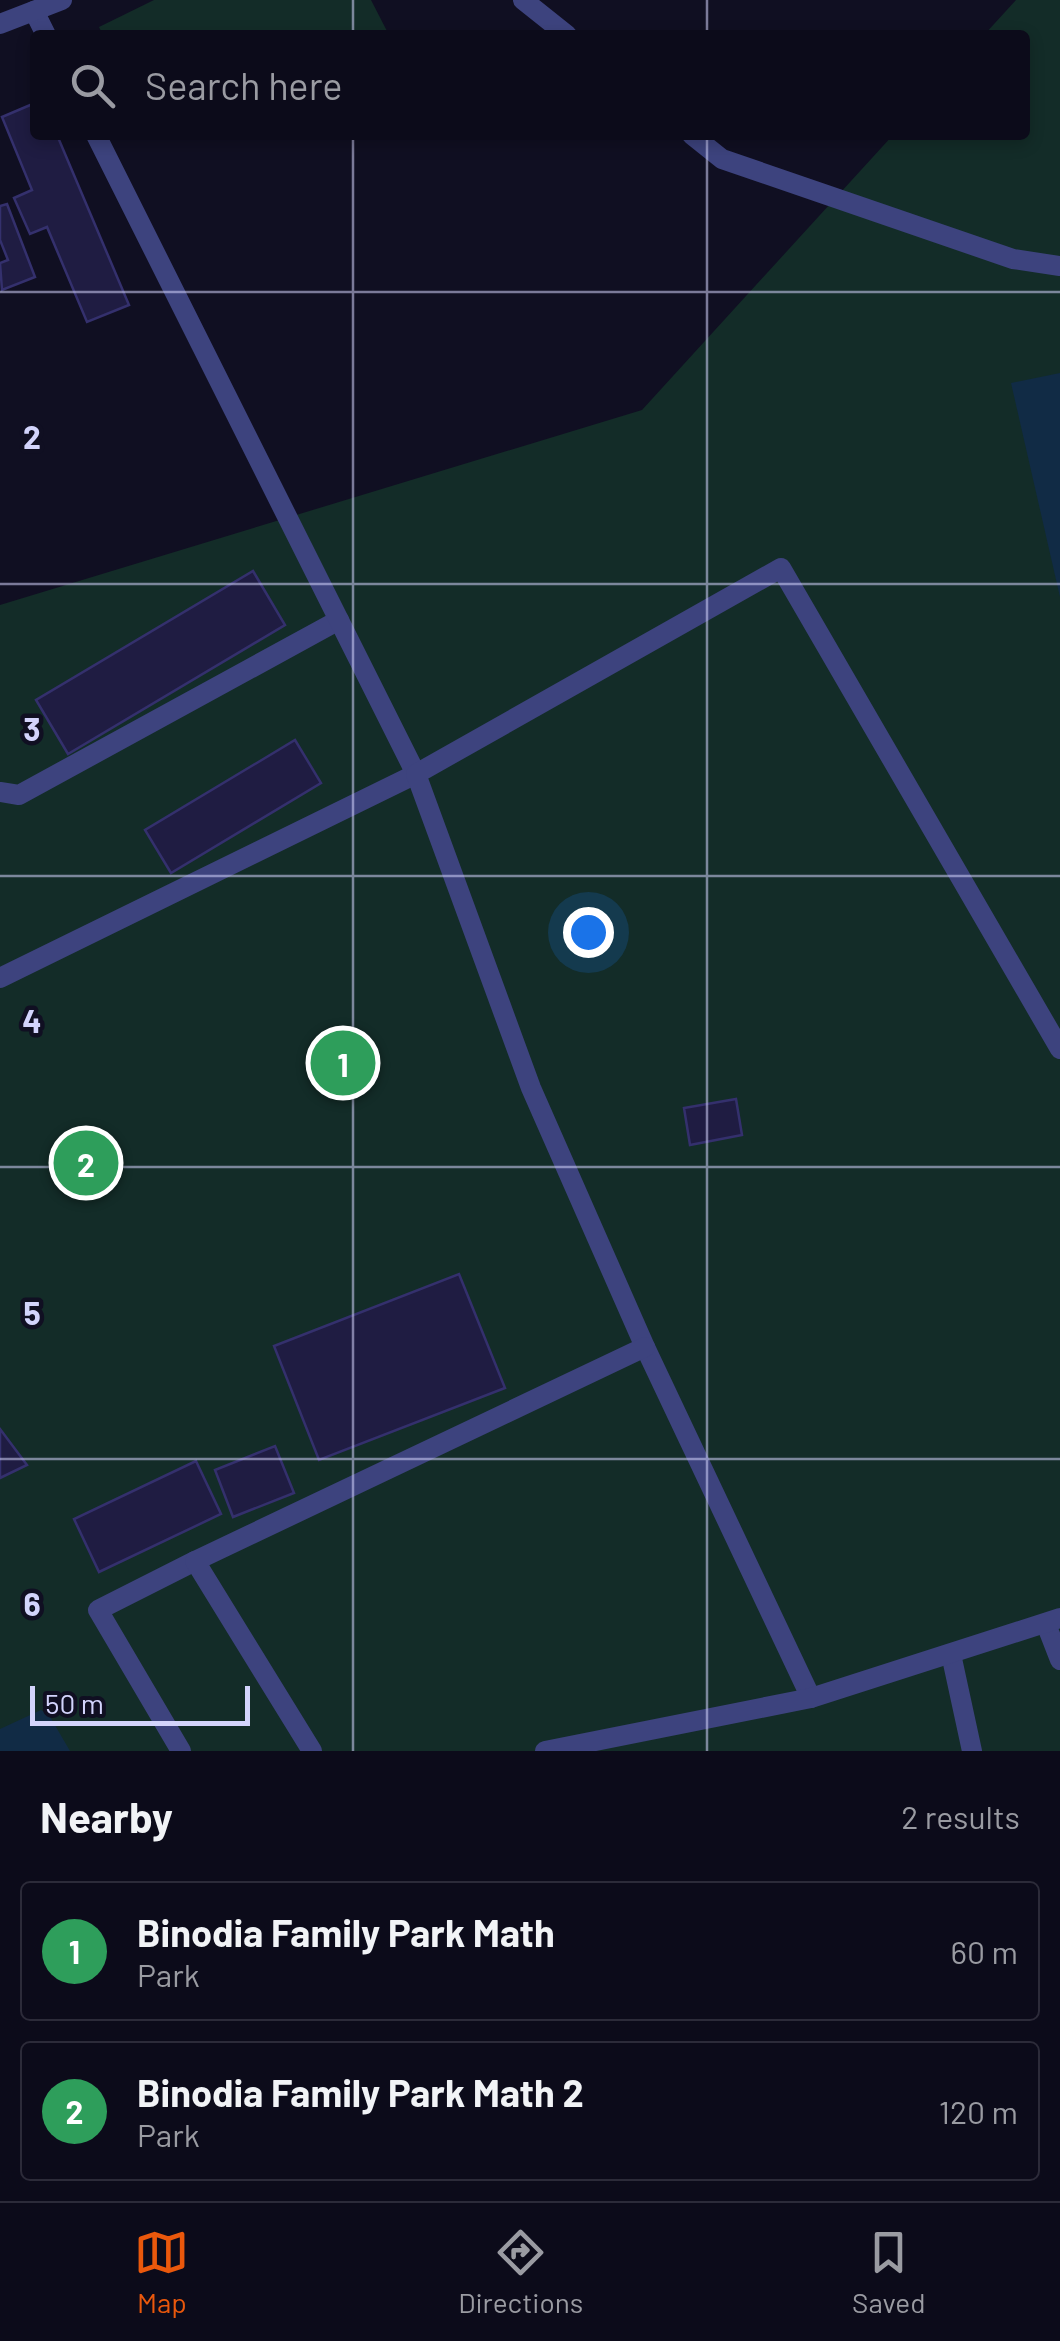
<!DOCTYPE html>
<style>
body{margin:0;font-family:Barlow,sans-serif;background:#1a1927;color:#f1f3f6}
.scale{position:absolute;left:30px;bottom:25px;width:220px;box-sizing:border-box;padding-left:10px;border:5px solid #d3d4fc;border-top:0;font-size:28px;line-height:35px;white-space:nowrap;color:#d3d4fc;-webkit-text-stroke:8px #100f22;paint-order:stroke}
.you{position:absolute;left:588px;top:932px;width:35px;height:35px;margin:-25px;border:8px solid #fff;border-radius:50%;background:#1a73e8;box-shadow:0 0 0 15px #1a73e833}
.badge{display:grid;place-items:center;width:65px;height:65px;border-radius:50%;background:#ea580c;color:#fff;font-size:32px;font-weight:700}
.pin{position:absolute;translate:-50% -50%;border:5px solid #fff;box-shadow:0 2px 10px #0006}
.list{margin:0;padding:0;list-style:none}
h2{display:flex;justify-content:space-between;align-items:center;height:130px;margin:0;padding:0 40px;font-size:42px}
h2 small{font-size:32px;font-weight:400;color:#9a9ba2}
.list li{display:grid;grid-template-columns:65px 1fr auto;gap:30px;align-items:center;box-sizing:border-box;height:140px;margin:0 20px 20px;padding:0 20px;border:2px solid #2c2b39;border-radius:10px}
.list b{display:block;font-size:38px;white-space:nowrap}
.list p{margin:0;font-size:32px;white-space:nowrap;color:#9a9ba2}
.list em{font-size:32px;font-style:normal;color:#9a9ba2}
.icon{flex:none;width:55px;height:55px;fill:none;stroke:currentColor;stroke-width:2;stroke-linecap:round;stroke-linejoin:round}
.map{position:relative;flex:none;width:1060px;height:1751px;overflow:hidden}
.search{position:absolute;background:#0c0b1a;box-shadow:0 5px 15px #0003;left:30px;right:30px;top:30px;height:110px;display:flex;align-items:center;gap:25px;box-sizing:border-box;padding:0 35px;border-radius:10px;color:#9a9ba2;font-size:38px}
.sheet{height:450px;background:#0c0b1a}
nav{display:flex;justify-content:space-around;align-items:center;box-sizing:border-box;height:140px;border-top:2px solid #2c2b39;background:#0c0b1a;font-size:28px;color:#9a9ba2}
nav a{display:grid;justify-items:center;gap:5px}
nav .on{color:#ea580c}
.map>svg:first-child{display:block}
.green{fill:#132c28}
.water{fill:#112b45}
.building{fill:#1f1c42;stroke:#34306d;stroke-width:2.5}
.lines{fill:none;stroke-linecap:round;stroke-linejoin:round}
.street{stroke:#3d437e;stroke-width:20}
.grid{fill:none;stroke:#d3d4fc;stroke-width:2.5;stroke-opacity:0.55}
.grid-label{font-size:32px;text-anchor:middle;font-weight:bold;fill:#d3d4fc;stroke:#100f22;stroke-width:9;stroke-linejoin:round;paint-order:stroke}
</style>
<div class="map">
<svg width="1060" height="1751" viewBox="0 0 1060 1751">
<rect width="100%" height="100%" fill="#100f22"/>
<g class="green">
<path d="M154,0H371L389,35H103L99,27Z"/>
<path d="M1016,0H1060V1751H0V605L642,410L893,135H1025V35H984Z"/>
</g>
<g class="water">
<path d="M1060,373V597L1011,383Z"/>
<path d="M41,1710L49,1715L70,1751H0V1729Z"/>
</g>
<g class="building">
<path d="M35,103V135H57L129,305L87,322L47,227L30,234L14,198L32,190L2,117Z"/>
<path d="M7,204L35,277L2,290L0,263L8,260L0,240V206Z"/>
<path d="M253,571L285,625L68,754L36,700Z"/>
<path d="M295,740L321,783L171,873L145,830Z"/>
<path d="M736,1099L742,1135L690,1145L684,1108Z"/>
<path d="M459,1274L505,1388L319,1460L274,1346Z"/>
<path d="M0,1429L27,1465L0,1478Z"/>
<path d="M275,1446L294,1493L233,1517L215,1470Z"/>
<path d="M196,1461L221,1514L99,1572L74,1519Z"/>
</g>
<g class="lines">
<g class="street">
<path d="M523,0L567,35"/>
<path d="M34,11L46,35"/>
<path d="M0,24L62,0"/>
<path d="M692,135L722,159L1013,259L1060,266"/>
<path d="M0,792L19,795L339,620"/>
<path d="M0,978L416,774L96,135"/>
<path d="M1046,1624L1060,1660"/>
<path d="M951,1654L972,1751"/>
<path d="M811,1698L645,1347L531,1088L416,774L781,568L1060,1049"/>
<path d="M181,1751L98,1610L195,1561"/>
<path d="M312,1751L195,1561L645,1347"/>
<path d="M545,1751L811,1698L1060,1618"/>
</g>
</g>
<path class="grid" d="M353,0V35M707,0V35M353,135V1751M707,135V1751M0,292H1060M0,584H1060M0,876H1060M0,1167H1060M0,1459H1060"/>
<g class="grid-label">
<text x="32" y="449">2</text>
<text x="32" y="741">3</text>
<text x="32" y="1033">4</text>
<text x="32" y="1325">5</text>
<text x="32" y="1616">6</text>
</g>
</svg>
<div class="scale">50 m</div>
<div class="you"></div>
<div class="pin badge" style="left:343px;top:1063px;background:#2e9e5b">1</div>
<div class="pin badge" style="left:86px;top:1163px;background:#2e9e5b">2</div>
<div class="search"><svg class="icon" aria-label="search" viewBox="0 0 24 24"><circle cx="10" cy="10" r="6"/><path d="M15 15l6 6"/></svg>Search here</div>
</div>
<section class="sheet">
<h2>Nearby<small>2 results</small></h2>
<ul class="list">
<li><span class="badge" style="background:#2e9e5b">1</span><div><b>Binodia Family Park Math</b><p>Park</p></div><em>60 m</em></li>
<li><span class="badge" style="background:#2e9e5b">2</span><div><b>Binodia Family Park Math 2</b><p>Park</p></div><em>120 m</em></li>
</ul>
</section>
<nav>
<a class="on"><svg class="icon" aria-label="map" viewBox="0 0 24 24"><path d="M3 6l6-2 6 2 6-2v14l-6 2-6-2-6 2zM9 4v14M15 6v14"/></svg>Map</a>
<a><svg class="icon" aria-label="directions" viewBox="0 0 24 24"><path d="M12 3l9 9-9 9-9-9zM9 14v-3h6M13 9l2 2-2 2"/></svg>Directions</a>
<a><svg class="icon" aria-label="saved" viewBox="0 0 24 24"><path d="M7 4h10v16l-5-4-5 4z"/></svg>Saved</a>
</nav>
